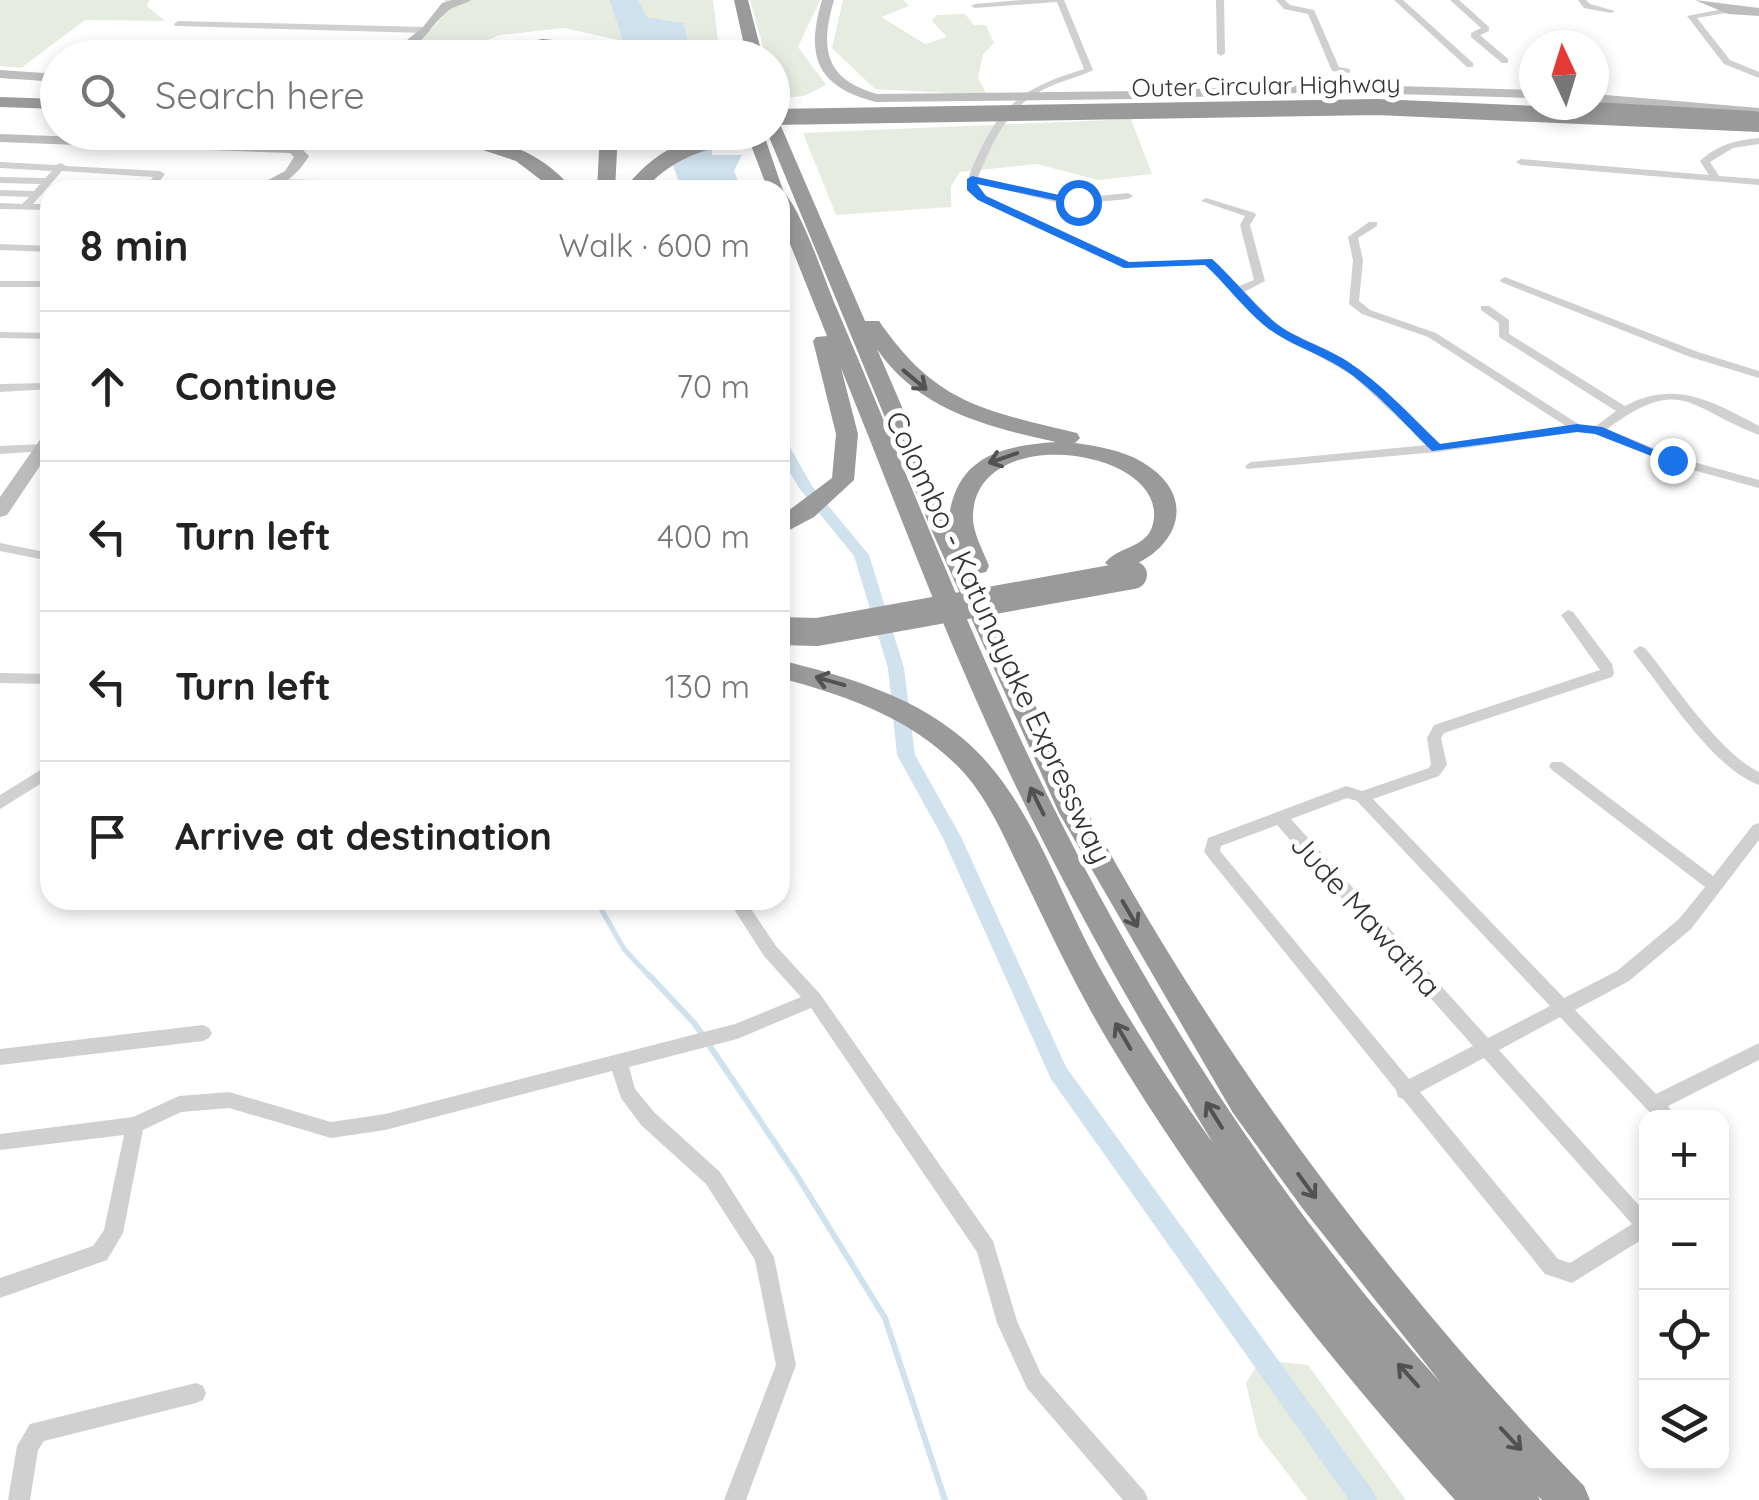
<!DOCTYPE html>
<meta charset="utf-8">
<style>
body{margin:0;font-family:Quicksand,sans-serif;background:#f2f2f2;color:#222}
.controls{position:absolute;right:30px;bottom:30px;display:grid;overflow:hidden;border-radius:20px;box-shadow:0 5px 15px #0003}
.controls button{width:90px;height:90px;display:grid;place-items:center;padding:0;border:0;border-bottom:2px solid #e0e0e0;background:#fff;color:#222;font:50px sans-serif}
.compass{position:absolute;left:1519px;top:30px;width:90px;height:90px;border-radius:50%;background:#fff;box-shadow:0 5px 15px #0003;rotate:356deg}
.stop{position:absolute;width:30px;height:30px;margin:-22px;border:8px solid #1a73e8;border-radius:50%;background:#fff}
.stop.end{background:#1a73e8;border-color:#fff;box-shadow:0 2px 10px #0008}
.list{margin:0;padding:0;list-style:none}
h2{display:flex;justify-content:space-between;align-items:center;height:130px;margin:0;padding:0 40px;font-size:42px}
h2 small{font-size:32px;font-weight:400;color:#767676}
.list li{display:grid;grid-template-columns:65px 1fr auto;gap:30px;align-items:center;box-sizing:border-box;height:150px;padding:0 40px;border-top:2px solid #e0e0e0}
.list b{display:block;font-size:38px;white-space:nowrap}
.list em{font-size:32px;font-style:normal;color:#767676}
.icon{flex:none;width:55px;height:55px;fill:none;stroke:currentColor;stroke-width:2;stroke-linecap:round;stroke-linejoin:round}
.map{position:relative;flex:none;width:1759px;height:1500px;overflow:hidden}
.search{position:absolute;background:#fff;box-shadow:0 5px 15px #0003;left:40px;top:40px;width:750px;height:110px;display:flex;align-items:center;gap:25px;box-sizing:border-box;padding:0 35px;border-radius:55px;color:#767676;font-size:38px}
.panel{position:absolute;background:#fff;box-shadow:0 5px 15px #0003;left:40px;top:180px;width:750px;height:730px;border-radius:30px}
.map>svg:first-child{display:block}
.green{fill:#e6ecdf}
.water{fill:#cfe2ee}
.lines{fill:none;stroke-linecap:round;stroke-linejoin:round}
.stream-far1{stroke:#cfe2ee;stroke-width:5}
.stream{stroke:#cfe2ee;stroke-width:6}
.canal{fill:#cfe2ee;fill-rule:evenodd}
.street{fill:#d0d0d0;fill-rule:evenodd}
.secondary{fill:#bdbdbd;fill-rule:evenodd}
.highway{fill:#9a9a9a;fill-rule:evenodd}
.highway-bridge-far1{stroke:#9a9a9a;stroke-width:16}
.highway-bridge{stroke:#9a9a9a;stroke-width:28}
.oneway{stroke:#525252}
.route{fill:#1a73e8}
.labels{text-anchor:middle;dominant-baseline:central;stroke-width:10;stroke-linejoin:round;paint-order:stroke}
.far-street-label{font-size:25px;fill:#333;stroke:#fff}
.street-label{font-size:30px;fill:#333;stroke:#fff}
</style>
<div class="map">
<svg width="1759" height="1500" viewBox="0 0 1759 1500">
<rect width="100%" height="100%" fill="#fff"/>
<g class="green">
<path d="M0,0H149L147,6L165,21L85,20L21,68L0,66Z"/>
<path d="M444,0H609L623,41L564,28L500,35L447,57L399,58L435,26L449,8Z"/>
<path d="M638,0H713L720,57H692L684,23L647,17Z"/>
<path d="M750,0H820L798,47L826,85L804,96L779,98L773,78L772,58L766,57Z"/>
<path d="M843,0H903L909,6L881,17L925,44L947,37L932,21L936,15L965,14L974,25H986L994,43L983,54L978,78L987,95L875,89L832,48Z"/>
<path d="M1131,119L1152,174L1098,180L1037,164L960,172L951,186V207L836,215L803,133Z"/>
<path d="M1260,1360L1308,1365L1406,1500H1308L1258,1435L1246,1383Z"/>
</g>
<g class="water">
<path d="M609,0H638L647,17L684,23L692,57H643L641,49L623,41Z"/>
<path d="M661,133H712V155H742L734,171L742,190H682Z"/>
</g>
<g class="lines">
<path class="stream-far1" d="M596,900L624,949L651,978"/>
<path class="stream" d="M649,975L695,1024L796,1174L885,1318L945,1500"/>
<path class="canal" d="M780,438L787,442L812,486L869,555L904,668L915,755L961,837L1066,1067L1373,1491L1377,1500H1349L1051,1079L943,838L897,755L888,668L854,556L799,488L780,455Z"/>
<g class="street">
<path d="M1022,0H1064L1093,70C1080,77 1063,80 1049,87C1009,104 994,139 978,177L1067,199L1128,193L1133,196L1128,199L1067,205L977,183V189L986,196L1130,263L1212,259L1239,286L1254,280L1240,225L1245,216L1201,201L1206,198L1255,213L1256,215L1250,225L1265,281L1244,292L1280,327L1338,356L1360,371L1440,444L1566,426L1428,337L1362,314L1349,304L1353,260L1348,237L1369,222H1377V226L1358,238L1363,260L1359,301L1370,310L1436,333L1580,425L1596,426L1616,411L1499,337V323L1481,310V306H1489L1509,320V334L1625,406C1676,379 1713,402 1759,426V435C1688,408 1682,374 1607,429L1675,457L1759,480V488L1667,463L1596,433L1577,432L1437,452L1247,469L1245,466L1251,462L1427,445L1352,375L1264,325L1205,264L1124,268L978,200L969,192C966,178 972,168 978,155C1002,101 1029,86 1084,69L1057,2L975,8L971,6L975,4Z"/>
<path d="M1216,0H1224L1225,53L1221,56L1217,53Z"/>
<path d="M1276,0H1285L1290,5L1314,10L1339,67L1350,69V73L1332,71L1308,14L1284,9Z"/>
<path d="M1394,0H1403L1473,63V67H1467Z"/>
<path d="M1450,0H1459L1489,27V31L1480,35L1508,59V63H1502L1471,37V33L1481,28Z"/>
<path d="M1578,0H1586L1590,4L1615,11L1611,13L1584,8Z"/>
<path d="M1728,8L1732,10L1731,12L1697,18L1730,60L1759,72V78L1724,64L1687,16Z"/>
<path d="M178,21L427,27L431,30L427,33L175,26L174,24Z"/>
<path d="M1759,138V144L1733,148L1710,162L1719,176L1759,179V185L1521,165L1516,162L1521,159L1709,175L1700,161C1717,145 1736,140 1759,138Z"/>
<path d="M0,162L56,165L61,163L66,166L160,171L165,174L153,190H143L153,177L62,171L33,204H50V210L0,209V203L22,204L29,197L0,196V190L34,191L40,184L0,183V177L45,178L52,171L0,168Z"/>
<path d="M276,179L447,183L452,186L447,189L273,184L271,182Z"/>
<path d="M0,244L50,246V252L0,250Z"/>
<path d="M1505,277L1698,352L1759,371V378L1690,357L1501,282L1500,280Z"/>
<rect x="0" y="281" width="50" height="6"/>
<path d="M0,332L50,333V339L0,338Z"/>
<path d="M50,383V389L0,392V384Z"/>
<path d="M42,444L48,448L46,451L0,454V446Z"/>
<path d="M0,543L50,553V561L0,551Z"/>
<path d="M1568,610L1573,612L1612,664L1614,673L1612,677L1444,733L1441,738L1447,765L1439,776L1373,799L1564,998L1617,971L1679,919L1705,887L1552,770L1549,766L1552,762H1562L1713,876L1753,825L1759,823V840L1691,929L1629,981L1575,1010L1656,1094L1759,1043V1060L1668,1106L1676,1118H1655L1560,1017L1499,1050L1646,1213V1237L1572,1283L1545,1274L1403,1099L1398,1097L1396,1090L1204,852L1208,838L1341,788L1346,786L1362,791L1429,768L1431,764L1427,738L1434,725L1600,670L1561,615ZM1347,798L1357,801L1550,1006L1488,1038L1291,819ZM1277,825L1473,1046L1409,1079L1220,851L1221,846ZM1484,1058L1632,1224L1570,1263L1558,1259L1420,1092Z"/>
<path d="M1640,646L1645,648C1674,683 1719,753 1759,772V785C1713,768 1666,693 1635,654L1633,651Z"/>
<path d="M0,673L50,674V684L0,683Z"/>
<path d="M50,764V778L0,809V795Z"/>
<path d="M728,900H745L776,946L820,994L993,1241L1017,1321L1041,1374L1145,1492L1148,1500H1123L1027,1388L997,1323L977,1252L811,1008L737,1039L629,1067L635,1089L655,1113L720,1172L774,1257L796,1365L746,1500H724L776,1365L755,1260L706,1184L641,1125L621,1098L612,1071L385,1130L331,1138L229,1108L181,1112L143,1130L123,1233L107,1260L0,1298V1278L93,1246L104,1230L124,1135L0,1150V1134L133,1117L179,1096L229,1092L331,1122L385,1114L735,1024L801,997L764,956Z"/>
<path d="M203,1025L209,1028L212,1033L209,1038L203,1041L0,1065V1049Z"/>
<path d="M196,1383L203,1386L206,1393L203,1400L196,1403L44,1441L38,1450L30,1500H8L17,1446L30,1424Z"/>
</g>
<g class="secondary">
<path d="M452,0H471C465,4 455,6 449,10C427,28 417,58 385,58L423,27L442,3Z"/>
<path d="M822,0H834C820,48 824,79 877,94L1139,91L1325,84L1534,90V98L1325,92L1139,99L876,102C817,87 805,57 822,0Z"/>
<path d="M1695,0L1759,8V16L1728,14Z"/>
<path d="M0,70L58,74V82L0,78Z"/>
<path d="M1594,94L1759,108V116L1594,102Z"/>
<path d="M313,132H331L303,150L309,156C294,180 278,190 250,190L285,171L294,157L290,153L0,142V134L291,145Z"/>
<path d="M50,433V451L7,515L0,517V497L44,434Z"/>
</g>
<g class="highway">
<path d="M734,0H748L763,58H747Z"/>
<path d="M543,39L583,43L617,58L543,48L494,58H469L504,45Z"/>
<path d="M0,97L58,99V109L0,107Z"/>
<path d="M1594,102L1754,111L1759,112V120L1551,110L1543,105Z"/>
<path d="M772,119L780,124L865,321H879C937,405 984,410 1077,433L1080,438L1075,443C1097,446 1122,450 1142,462C1203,498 1176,555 1117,571L1105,563C1117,547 1145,548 1152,527C1177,450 976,418 973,515C972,532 983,550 989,566L986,572L976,574C1013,653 1046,736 1088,813C1219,1057 1391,1287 1584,1486L1590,1500H1542L1538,1496L1540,1500H1455C1327,1357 1207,1206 1108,1041C1077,989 1051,934 1025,880C1007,844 992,805 965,774C916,720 849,696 780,678V660C844,676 909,694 961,737C1027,791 1055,884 1094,957C1129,1022 1170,1083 1213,1143C1125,998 1041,849 973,693C926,586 885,476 841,368L858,434L854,480L814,517L780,535V517L832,478L836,434L813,341L816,337L827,336L780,219V190H768L746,132H763L784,193C802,210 825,282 837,309C891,436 942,565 999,692C1110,941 1258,1181 1441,1383L1303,1209L1233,1113L1059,813L931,529L767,132H772ZM877,349C918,410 988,427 1056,442C1001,446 958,456 949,516Z"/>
<path d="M429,132C482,132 538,146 573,190H554L516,161Z"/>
<path d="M600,132H618L615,190H597Z"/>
</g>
<g class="highway-bridge-far1">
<path d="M772,117L1377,107L1759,124"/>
<path d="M634,190C665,150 708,138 756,132"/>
</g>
<path class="highway-bridge" d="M780,631L817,632L1133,575"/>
</g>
<defs><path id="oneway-shaft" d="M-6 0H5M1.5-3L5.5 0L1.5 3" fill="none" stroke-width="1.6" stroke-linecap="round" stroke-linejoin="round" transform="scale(2.5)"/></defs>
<g class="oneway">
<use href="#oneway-shaft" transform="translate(915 380) rotate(40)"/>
<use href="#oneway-shaft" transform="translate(1003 458) rotate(161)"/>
<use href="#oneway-shaft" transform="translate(830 681) rotate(-164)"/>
<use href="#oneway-shaft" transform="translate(1037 801) rotate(-116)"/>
<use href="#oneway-shaft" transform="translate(1130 914) rotate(60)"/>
<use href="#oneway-shaft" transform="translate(1123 1036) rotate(-120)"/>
<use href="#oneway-shaft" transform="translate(1214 1115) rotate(-122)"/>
<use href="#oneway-shaft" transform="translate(1307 1186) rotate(54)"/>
<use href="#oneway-shaft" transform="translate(1408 1375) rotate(-132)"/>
<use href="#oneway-shaft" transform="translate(1511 1439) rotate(47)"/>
</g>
<path class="route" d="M972,176L1082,200L1078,205L977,184L986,196L1129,262L1212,259C1233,278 1251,301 1272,320C1294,339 1322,345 1347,361C1381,383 1410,415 1440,444L1577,424L1602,427L1678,460L1667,462L1595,434L1577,432L1432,451C1401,421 1371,384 1333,363C1310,350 1286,343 1265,326C1243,308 1226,284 1205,265L1124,268L978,200L967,190V179Z"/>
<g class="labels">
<g class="far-street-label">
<text transform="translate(1266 85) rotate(-1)">Outer Circular Highway</text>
</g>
<g class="street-label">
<text transform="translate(999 637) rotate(65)">Colombo - Katunayake Expressway</text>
<text transform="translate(1366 915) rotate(48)">Jude Mawatha</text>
</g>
</g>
</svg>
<div class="controls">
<button>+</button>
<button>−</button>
<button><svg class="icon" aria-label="locate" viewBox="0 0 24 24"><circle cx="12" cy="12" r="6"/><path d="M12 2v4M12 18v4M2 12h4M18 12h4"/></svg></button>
<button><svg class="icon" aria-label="layers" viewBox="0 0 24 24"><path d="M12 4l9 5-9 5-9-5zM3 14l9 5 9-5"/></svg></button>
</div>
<svg class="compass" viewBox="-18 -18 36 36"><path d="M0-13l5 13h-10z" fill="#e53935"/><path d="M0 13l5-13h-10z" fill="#767676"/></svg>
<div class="stop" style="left:1078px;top:202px"></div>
<div class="stop end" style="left:1672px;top:460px"></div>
<div class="search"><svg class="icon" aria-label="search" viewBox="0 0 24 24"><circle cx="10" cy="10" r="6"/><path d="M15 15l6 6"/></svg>Search here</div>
<section class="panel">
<h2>8 min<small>Walk · 600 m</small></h2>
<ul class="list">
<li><svg class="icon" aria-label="ahead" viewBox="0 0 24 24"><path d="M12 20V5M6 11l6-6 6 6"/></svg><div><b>Continue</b></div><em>70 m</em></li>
<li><svg class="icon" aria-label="left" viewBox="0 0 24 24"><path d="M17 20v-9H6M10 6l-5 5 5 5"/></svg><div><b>Turn left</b></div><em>400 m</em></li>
<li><svg class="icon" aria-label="left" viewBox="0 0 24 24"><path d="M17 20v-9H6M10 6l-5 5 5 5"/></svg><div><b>Turn left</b></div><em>130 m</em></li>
<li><svg class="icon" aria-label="arrive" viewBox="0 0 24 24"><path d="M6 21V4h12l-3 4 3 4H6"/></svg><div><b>Arrive at destination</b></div></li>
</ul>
</section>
</div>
